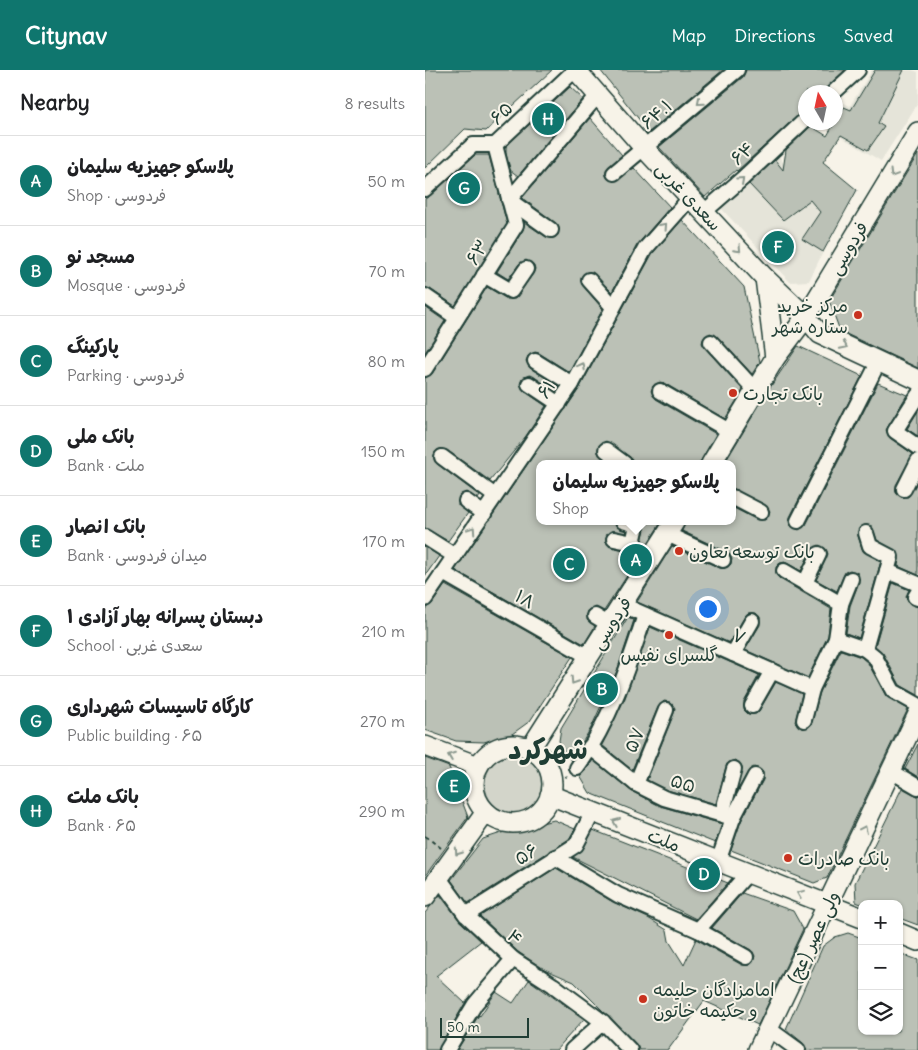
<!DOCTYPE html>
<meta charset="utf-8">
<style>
body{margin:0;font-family:Delius,"Playpen Sans Arabic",sans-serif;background:#f2f2f2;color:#202124}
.controls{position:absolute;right:15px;bottom:15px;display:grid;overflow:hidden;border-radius:10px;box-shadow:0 1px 4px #0004}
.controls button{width:45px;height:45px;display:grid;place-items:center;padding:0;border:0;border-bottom:1px solid #e0e0e0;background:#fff;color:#202124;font:25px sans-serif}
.compass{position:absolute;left:373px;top:15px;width:45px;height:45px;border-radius:50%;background:#fff;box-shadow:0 1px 4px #0004;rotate:351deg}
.scale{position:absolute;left:15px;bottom:12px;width:89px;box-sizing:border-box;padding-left:5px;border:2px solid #1f3d34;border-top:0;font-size:14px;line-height:18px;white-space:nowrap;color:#1f3d34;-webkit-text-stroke:4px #f7f3e8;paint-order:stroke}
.you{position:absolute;left:282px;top:538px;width:18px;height:18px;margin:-12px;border:4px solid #fff;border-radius:50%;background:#1a73e8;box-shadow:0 0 0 8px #1a73e833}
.badge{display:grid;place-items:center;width:32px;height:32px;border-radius:50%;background:#0f766e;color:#fff;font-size:16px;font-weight:700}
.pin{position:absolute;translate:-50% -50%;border:2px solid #fff;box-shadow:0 1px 5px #0006}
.popup{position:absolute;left:111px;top:390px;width:200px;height:65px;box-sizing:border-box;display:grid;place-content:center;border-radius:10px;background:#fff;filter:drop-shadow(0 1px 4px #0005);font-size:16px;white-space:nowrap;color:#757577}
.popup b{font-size:19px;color:#202124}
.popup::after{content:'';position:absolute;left:50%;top:100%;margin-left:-10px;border:10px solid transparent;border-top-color:#fff}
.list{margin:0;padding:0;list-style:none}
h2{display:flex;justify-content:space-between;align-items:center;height:65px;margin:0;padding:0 20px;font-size:21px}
h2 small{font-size:16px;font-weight:400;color:#757577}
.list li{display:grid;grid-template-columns:32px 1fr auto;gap:15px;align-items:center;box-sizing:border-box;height:90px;padding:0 20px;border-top:1px solid #e0e0e0}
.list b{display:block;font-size:19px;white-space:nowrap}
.list p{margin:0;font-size:16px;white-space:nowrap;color:#757577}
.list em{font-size:16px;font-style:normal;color:#757577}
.icon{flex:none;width:28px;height:28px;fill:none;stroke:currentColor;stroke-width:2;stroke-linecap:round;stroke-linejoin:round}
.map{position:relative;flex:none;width:493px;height:980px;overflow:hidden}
header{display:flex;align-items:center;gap:30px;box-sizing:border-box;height:70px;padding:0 25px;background:#0f766e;color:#fff}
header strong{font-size:24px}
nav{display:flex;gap:28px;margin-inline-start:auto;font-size:18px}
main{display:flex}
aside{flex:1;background:#fff}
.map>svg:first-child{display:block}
.built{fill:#e5e4d9}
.green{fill:#d3d5ca;stroke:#79897f}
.building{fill:#bbc1b6;stroke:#1f3d34}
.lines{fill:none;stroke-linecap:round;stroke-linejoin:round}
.minor-casing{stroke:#1f3d34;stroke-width:18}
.major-casing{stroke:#1f3d34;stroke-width:22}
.path{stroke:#1f3d34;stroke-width:2;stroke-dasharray:4 4;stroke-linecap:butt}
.minor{stroke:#f7f3e8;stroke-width:14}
.major{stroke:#f7f3e8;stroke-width:19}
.oneway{stroke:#8b988e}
.poi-dot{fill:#c8321e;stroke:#f7f3e8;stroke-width:2}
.labels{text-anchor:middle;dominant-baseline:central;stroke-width:4;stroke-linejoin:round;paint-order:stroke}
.street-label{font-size:18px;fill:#1f3d34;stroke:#f7f3e8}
.poi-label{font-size:18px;fill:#1f3d34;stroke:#f7f3e8;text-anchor:start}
.town-label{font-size:28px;font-weight:bold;fill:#1f3d34;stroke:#f7f3e8}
</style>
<header>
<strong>Citynav</strong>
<nav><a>Map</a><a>Directions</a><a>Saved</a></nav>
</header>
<main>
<aside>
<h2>Nearby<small>8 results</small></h2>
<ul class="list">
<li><span class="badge">A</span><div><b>پلاسکو جهیزیه سلیمان</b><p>Shop · فردوسی</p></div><em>50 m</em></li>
<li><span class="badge">B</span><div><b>مسجد نو</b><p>Mosque · فردوسی</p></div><em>70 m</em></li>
<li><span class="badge">C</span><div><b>پارکینگ</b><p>Parking · فردوسی</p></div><em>80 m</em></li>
<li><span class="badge">D</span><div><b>بانک ملی</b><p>Bank · ملت</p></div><em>150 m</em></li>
<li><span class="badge">E</span><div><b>بانک انصار</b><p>Bank · میدان فردوسی</p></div><em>170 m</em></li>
<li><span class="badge">F</span><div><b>دبستان پسرانه بهار آزادی ۱</b><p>School · سعدی غربی</p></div><em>210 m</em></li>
<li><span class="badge">G</span><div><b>کارگاه تاسیسات شهرداری</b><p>Public building · ۶۵</p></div><em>270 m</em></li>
<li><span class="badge">H</span><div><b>بانک ملت</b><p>Bank · ۶۵</p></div><em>290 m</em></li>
</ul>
</aside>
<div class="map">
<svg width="493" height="980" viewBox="0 0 493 980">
<rect width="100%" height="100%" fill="#f7f3e8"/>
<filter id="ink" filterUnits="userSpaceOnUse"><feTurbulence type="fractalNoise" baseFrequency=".02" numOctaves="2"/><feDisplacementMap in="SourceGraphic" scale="10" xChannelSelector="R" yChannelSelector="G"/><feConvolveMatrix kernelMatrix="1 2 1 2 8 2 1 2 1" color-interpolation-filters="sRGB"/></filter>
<g filter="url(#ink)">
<g class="built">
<path d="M447,0H487L493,2V33L456,91L403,59L407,53L410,52L411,47L419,33L425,36Z"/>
<path d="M351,83L395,142L377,168L398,182L384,211L365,212L294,136Z"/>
</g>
<circle class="green" cx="89" cy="714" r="29"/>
<g class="building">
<path d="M0,0H127L61,61L40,59L0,98Z"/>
<path d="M175,0H298L224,62Z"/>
<path d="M321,0H420L403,16L399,22H380V39L312,101L311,100L280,127L234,77L318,7Z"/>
<path d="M450,0H479L453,53L459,57L443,80L416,65L398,92L432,120L398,182L377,169L395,142L385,130L358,150L324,114L350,90L358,100L361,80L386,56L402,66L419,37L426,40Z"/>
<path d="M145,17L158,29L93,106L85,100L81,84V76Z"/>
<path d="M165,48L197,85L181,100V105L183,109L191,111L209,98L245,137L212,175L187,222L167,202H162L156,207L157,215L178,239L144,302L114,283L110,282L103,286L101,291L105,298L135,317L131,322L108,306L104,305L97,309L95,314L99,321L121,336L101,366L65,411L22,380L14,379L10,382L9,390L12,394L55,426L53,429L41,422L34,426L33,435L43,443L23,471L0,458V308L7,304L62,217L82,229H90L108,204L110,199L109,195L101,190L94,194L83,209L72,202L98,160L99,152L121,167L129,168L133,165L134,157L131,153L97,128Z"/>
<path d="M493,84V298L415,261L404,231Z"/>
<path d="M50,85H64L82,154L30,236L5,219L0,217V129L6,125Z"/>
<path d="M257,150L319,217L335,292L327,304L292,266L285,263L278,269L277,273L280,278L318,320L300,349L239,313L235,312L228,316L226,321L231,329L291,364L274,394H209L205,387L181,371L174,375L173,383L185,394H115V451H189L192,457L202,461L201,463L186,461L181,467V472L187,477L203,481L211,492L179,541L171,537L163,541L162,550L170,556L159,574L30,500L154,319L227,184Z"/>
<path d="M0,237L20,251L0,283Z"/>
<path d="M373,276L437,306L365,447L364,452L366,456L374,460L381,455L453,313L482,325L461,360L465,368L488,384L471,415V423L476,427H483L493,411V505L473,496L474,489L473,482L452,470L447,456L439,455L433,461V466L438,481L456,491L434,568L421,563L425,536L434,512L433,503L425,500L420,502L412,521L391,510L403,484L401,479L394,475L386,480L376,501L360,492L355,493L351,497V505L355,509L406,539L403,566L383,608L320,580L335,555V547L331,543H323L320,546L304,573L212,532L247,476L295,498L303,497L306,494L307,489L302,482L257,461L261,451H307V437L332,450H340L343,446L345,441L340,435L307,418V394H299L344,319Z"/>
<path d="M493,341V366L482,359Z"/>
<path d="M222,451H237L221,476L217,471Z"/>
<path d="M0,477L14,486L0,506Z"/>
<path d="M468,513L484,520L481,527L483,532L487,535L493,537V625L475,615L458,583L450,576Z"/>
<path d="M20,515L147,587L105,651L87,664L59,672L31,671L0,660V539L7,534Z"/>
<path d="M203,547L209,550L192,601L166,658L146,691L134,671L136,658Z"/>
<path d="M225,557L334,605L319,632V640L323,644H331L334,641L351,612L377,624L370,652L376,658L385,656L387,652L395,622L416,580L436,587L443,593L461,626L483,639L402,808L389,813L306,780L316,751L338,710V702L334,699L329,697L325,699L312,721L317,696L311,690L303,693L301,697L291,734L242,720L222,710L249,643L250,638L245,632L239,631L233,637L207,700L177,675L200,628Z"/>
<path d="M493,674V707L480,699Z"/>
<path d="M0,688L24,697L43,747L0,806Z"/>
<path d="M168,690L206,721L235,736L297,754L290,773L165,723L155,706L159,703Z"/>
<path d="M477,718L493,726V855L474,848V834H436L431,832L430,813Z"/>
<path d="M129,750L150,759L144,769L43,833L26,810L58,769L76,763Z"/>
<path d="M168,760L303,813L271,849L148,787L158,779Z"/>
<path d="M131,798L188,832L223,848L242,860L244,871L259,895L271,869L317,895H325L328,892L330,886L326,880L287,858L317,823L368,841L378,859L333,955L279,931L243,980H214L211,974L149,912L117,898L93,882L55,846Z"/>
<path d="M15,825L34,850L56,871L11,906L40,933L13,980H0V843Z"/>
<path d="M423,863L437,868V961H474V883L493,890V980H382L378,973L361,959L398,876L410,867Z"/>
<path d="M104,910L159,949L131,980H32L54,945L55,946L71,922L88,933Z"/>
</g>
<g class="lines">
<g class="minor-casing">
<g id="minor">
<path d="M409,22L433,0"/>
<path d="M189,103L312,0"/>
<path d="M0,119L48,75H70L150,0"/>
<path d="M279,142L318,108L380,50"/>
<path d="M126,160L84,130L173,25"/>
<path d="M59,205L86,221L101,199"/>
<path d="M164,210L188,237"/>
<path d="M0,226L32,248"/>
<path d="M286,272L331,321"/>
<path d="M110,291L147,314"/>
<path d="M0,299L91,155L70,75"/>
<path d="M104,314L134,334"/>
<path d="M235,321L306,362"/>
<path d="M493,325L470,361L493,377"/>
<path d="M181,380L200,394"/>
<path d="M17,387L70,426"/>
<path d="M479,419L493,391"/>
<path d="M307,427L336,442"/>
<path d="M41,431L59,444"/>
<path d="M198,451L212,455"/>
<path d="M213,451L208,473L223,494"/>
<path d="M373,451L453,293"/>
<path d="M242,464L298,490"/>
<path d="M0,467L30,486"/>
<path d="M189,469L208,473"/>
<path d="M359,501L416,534L411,569L387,619L379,650"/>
<path d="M462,501L493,514"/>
<path d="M18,503L164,587"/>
<path d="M380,513L394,484"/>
<path d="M493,522L490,527L493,528"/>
<path d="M0,529L147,314L220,179L265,128"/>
<path d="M416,534L426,509"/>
<path d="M198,535L387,619"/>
<path d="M170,546L185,555"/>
<path d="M411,569L440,579L450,587L468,621L493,635"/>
<path d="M440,579L466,487L445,476L441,463"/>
<path d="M308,584L327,551"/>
<path d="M327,636L347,601"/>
<path d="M165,677L211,714L239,728L308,748L293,792"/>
<path d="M152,698C185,652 203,598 220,545"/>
<path d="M466,701L493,717"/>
<path d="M211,714L241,640"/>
<path d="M297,744L309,699"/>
<path d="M308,748L330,706"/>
<path d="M130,787L193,825L273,860L321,887"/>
<path d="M14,808L41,845L88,889L50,934L22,980"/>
<path d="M41,845L151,775L168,742"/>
<path d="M273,860L323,803"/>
<path d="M88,889L128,915L178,952L205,980"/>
<path d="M344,959L373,980"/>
<path d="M147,980L178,952"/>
</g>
</g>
<g class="major-casing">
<g id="major">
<path d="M151,0L220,79L340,208L381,247L395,264L493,310"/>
<path d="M340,208L350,288"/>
<path d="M286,394L350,288L381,247L493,62"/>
<circle cx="88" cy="714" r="39"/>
<path d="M0,676L53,696"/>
<path d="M105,679L250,451"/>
<path d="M125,725L437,848"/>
<path d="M0,827L61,742"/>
<path d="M474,863L493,871"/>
<path d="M333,980L493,644"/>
</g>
</g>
<g class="path">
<path d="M134,712L142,706"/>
<path d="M0,766L16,778"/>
</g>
<use href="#minor" class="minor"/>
<use href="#major" class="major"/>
</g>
<defs><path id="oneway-chevron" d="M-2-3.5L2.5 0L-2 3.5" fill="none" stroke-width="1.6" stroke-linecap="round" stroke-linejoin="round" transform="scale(1.25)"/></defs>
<g class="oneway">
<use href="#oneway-chevron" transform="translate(275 32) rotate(140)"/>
<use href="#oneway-chevron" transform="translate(468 104) rotate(121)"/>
<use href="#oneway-chevron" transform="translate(316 110) rotate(-42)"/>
<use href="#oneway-chevron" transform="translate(239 156) rotate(-48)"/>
<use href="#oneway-chevron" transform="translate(313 179) rotate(47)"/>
<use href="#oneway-chevron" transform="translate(419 276) rotate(26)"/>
<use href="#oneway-chevron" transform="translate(157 296) rotate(-62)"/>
<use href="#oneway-chevron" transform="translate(47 460) rotate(-56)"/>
<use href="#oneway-chevron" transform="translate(149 611) rotate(123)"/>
<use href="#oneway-chevron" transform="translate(26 686) rotate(-159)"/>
<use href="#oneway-chevron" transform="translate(191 752) rotate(-158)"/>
<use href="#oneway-chevron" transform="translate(439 759) rotate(-65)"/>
<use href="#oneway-chevron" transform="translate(33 782) rotate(125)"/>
<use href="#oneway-chevron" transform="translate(375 824) rotate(-158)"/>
</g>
</g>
<g class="poi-dot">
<circle cx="433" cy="245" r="5"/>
<circle cx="308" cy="323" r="5"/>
<circle cx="254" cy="481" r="5"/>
<circle cx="244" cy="565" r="5"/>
<circle cx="363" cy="788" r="5"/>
<circle cx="218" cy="929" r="5"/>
</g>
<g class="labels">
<g class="street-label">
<text transform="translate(76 43) rotate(-43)">۶۵</text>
<text transform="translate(231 44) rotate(-40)">۶۴.۱</text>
<text transform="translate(317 83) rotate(-43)">۶۴</text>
<text transform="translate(264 126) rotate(47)">سعدی غربی</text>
<text transform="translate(423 178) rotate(-59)">فردوسی</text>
<text transform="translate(52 182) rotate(-58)">۶۳</text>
<text transform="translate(121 319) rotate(-56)">۶۱</text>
<text transform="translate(100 529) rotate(30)">۱۸</text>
<text transform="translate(186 553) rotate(-57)">فردوسی</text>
<text transform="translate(314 566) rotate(24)">۷</text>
<text transform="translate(209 670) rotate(-68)">۵۷</text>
<text transform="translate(258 713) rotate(17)">۵۵</text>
<text transform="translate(239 770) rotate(22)">ملت</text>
<text transform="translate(101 784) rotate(-33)">۵۶</text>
<text transform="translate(90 867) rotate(47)">۴</text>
<text transform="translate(388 867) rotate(-65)">ولی عصر (عج)</text>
</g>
<g class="poi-label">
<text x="423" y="235" text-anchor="end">مرکز خرید<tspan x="423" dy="21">ستاره شهر</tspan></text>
<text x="318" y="323">بانک تجارت</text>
<text x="264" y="481">بانک توسعه تعاون</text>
<text x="244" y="584" text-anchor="middle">گلسرای نفیس</text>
<text x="373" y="788">بانک صادرات</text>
<text x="228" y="919">امامزادگان حلیمه<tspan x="228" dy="21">و حکیمه خاتون</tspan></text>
</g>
<g class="town-label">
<text x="123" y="679">شهرکرد</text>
</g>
</g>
</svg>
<div class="controls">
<button>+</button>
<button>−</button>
<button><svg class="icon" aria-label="layers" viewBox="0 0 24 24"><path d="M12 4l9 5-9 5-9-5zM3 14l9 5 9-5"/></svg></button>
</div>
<svg class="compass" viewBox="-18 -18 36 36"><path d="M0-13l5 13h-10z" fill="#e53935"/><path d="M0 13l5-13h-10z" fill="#757577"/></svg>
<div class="scale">50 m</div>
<div class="you"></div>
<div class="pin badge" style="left:211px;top:490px">A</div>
<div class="popup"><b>پلاسکو جهیزیه سلیمان</b>Shop</div>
<div class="pin badge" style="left:177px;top:619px">B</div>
<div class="pin badge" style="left:144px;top:494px">C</div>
<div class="pin badge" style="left:279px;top:804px">D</div>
<div class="pin badge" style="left:29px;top:716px">E</div>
<div class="pin badge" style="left:353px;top:177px">F</div>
<div class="pin badge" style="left:39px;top:118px">G</div>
<div class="pin badge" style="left:123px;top:49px">H</div>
</div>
</main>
